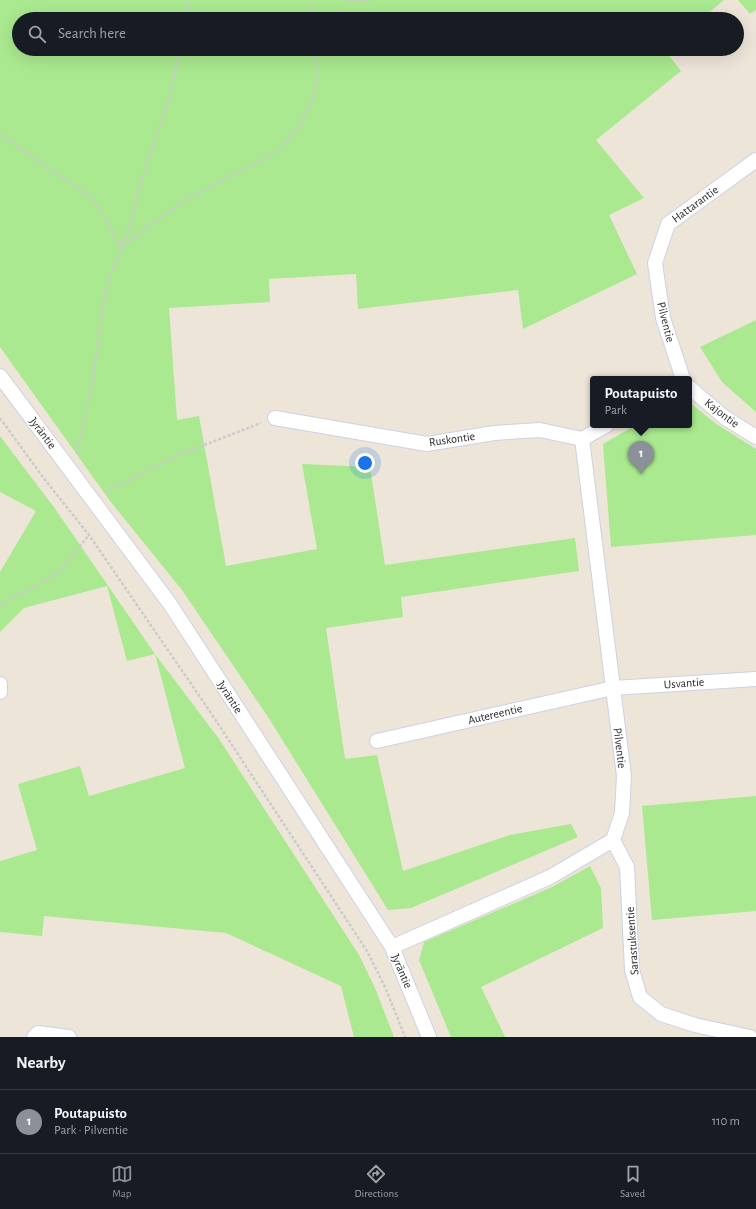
<!DOCTYPE html>
<meta charset="utf-8">
<style>
body{margin:0;font-family:"Alegreya Sans",sans-serif;background:#242831;color:#f1f3f6}
.you{position:absolute;left:365px;top:463px;width:14px;height:14px;margin:-10px;border:3px solid #fff;border-radius:50%;background:#1a73e8;box-shadow:0 0 0 6px #1a73e833}
.badge{display:grid;place-items:center;width:26px;height:26px;border-radius:50%;background:#8c9099;color:#fff;font-size:13px;font-weight:700}
.pin{position:absolute;translate:-50% -33px;filter:drop-shadow(0 1px 2px #0008)}
.pin::after{content:'';position:absolute;top:21px;width:14px;height:12px;background:inherit;clip-path:polygon(0 0,100% 0,50% 100%)}
.popup{position:absolute;left:590px;top:376px;width:102px;height:52px;box-sizing:border-box;display:grid;place-content:center;border-radius:4px;background:#171b24;filter:drop-shadow(0 1px 3px #0005);font-size:13px;white-space:nowrap;color:#9ea1a6}
.popup b{font-size:15px;color:#f1f3f6}
.popup::after{content:'';position:absolute;left:50%;top:100%;margin-left:-8px;border:8px solid transparent;border-top-color:#171b24}
.list{margin:0;padding:0;list-style:none}
h2{display:flex;justify-content:space-between;align-items:center;height:52px;margin:0;padding:0 16px;font-size:17px}
h2 small{font-size:13px;font-weight:400;color:#9ea1a6}
.list li{display:grid;grid-template-columns:26px 1fr auto;gap:12px;align-items:center;box-sizing:border-box;height:64px;padding:0 16px;border-top:1px solid #363941}
.list b{display:block;font-size:15px;white-space:nowrap}
.list p{margin:0;font-size:13px;white-space:nowrap;color:#9ea1a6}
.list em{font-size:13px;font-style:normal;color:#9ea1a6}
.icon{flex:none;width:22px;height:22px;fill:none;stroke:currentColor;stroke-width:2;stroke-linecap:round;stroke-linejoin:round}
.map{position:relative;flex:none;width:756px;height:1037px;overflow:hidden}
.search{position:absolute;background:#171b24;box-shadow:0 4px 16px #0002;left:12px;right:12px;top:12px;height:44px;display:flex;align-items:center;gap:10px;box-sizing:border-box;padding:0 14px;border-radius:22px;color:#9ea1a6;font-size:15px}
.sheet{height:116px;background:#171b24}
nav{display:flex;justify-content:space-around;align-items:center;box-sizing:border-box;height:56px;border-top:1px solid #363941;background:#171b24;font-size:11px;color:#9ea1a6}
nav a{display:grid;justify-items:center;gap:2px}
nav .on{color:#8c9099}
.map>svg:first-child{display:block}
.green{fill:#aae98f}
.lines{fill:none;stroke-linecap:round;stroke-linejoin:round}
.street-casing{stroke:#cdd1e3;stroke-width:16}
.path{stroke:#cbcbcb;stroke-width:2.5;stroke-dasharray:3 2;stroke-linecap:butt}
.street{stroke:#fff;stroke-width:14}
.labels{text-anchor:middle;dominant-baseline:central;stroke-width:3;stroke-linejoin:round;paint-order:stroke}
.street-label{font-size:12px;fill:#282828;stroke:#fff}
</style>
<div class="map">
<svg width="756" height="1037" viewBox="0 0 756 1037">
<rect width="100%" height="100%" fill="#ede5d8"/>
<g class="green">
<path d="M0,0H724L701,19H19V49H664L681,71L596,140L644,198L609,215L637,274L523,329L518,290L358,309L356,274L269,279L270,302L169,308L177,420L199,416L226,566L317,549L302,464L370,467L385,565L575,538L579,571L401,597L403,617L326,628L345,759L377,755L403,871L510,835L571,824L578,837L411,908L388,910L270,720L182,590L110,501L0,347Z"/>
<path d="M738,0H756V10L750,14Z"/>
<path d="M756,320V412L722,382L700,347Z"/>
<path d="M689,402L715,423L756,449V535L611,547L603,444L636,425H689Z"/>
<path d="M0,436L56,510L155,654L219,739L359,955L375,988L394,1037H354L341,986L226,933L44,916L42,936L0,932V861L37,850L18,784L80,766L89,796L185,768L155,654L127,661L107,586L24,608L0,632V572L36,511L0,492Z"/>
<path d="M756,796V911L652,920L642,806Z"/>
<path d="M590,866L601,888L603,928L481,987L505,1037H451L419,960L424,942L552,887Z"/>
</g>
<g class="lines">
<g class="street-casing">
<g id="street">
<path d="M0,376L170,604L392,947L429,1037"/>
<path d="M683,379L663,318L655,263L668,224L756,160"/>
<path d="M689,387L724,417L756,437"/>
<path d="M275,418L427,444L494,433L540,430L582,439"/>
<path d="M582,439L607,425"/>
<path d="M0,684V692"/>
<path d="M377,741L613,688L756,679"/>
<path d="M613,840L627,867L632,970L640,997L661,1014L695,1025L750,1037"/>
<path d="M392,947L550,877L613,840L622,813L624,776L582,439"/>
<path d="M34,1037L38,1033L69,1037"/>
</g>
</g>
<g class="path">
<path d="M346,0L358,1L371,0"/>
<path d="M186,19L188,0"/>
<path d="M312,19L313,0"/>
<path d="M0,134L88,195C102,210 110,229 121,246"/>
<path d="M122,246L129,229L142,177L168,102L180,49"/>
<path d="M0,418L42,476L89,535L211,713L367,951L386,989L405,1037"/>
<path d="M77,453L93,378L105,291L122,246L181,203L279,150L299,127L311,104L317,79L314,49"/>
<path d="M105,492L176,456L261,423"/>
<path d="M0,605L58,573L89,535"/>
</g>
<use href="#street" class="street"/>
</g>
<g class="labels">
<g class="street-label">
<text transform="translate(695 204) rotate(-36)">Hattarantie</text>
<text transform="translate(666 322) rotate(76)">Pilventie</text>
<text transform="translate(722 413) rotate(37)">Kajontie</text>
<text transform="translate(43 433) rotate(53)">Jyräntie</text>
<text transform="translate(452 439) rotate(-8)">Ruskontie</text>
<text transform="translate(684 683) rotate(-4)">Usvantie</text>
<text transform="translate(230 697) rotate(57)">Jyräntie</text>
<text transform="translate(495 714) rotate(-13)">Autereentie</text>
<text transform="translate(620 748) rotate(83)">Pilventie</text>
<text transform="translate(632 941) rotate(-94)">Sarastuksentie</text>
<text transform="translate(402 971) rotate(67)">Jyräntie</text>
</g>
</g>
</svg>
<div class="you"></div>
<div class="pin badge" style="left:641px;top:474px">1</div>
<div class="popup"><b>Poutapuisto</b>Park</div>
<div class="search"><svg class="icon" aria-label="search" viewBox="0 0 24 24"><circle cx="10" cy="10" r="6"/><path d="M15 15l6 6"/></svg>Search here</div>
</div>
<section class="sheet">
<h2>Nearby<small></small></h2>
<ul class="list">
<li><span class="badge">1</span><div><b>Poutapuisto</b><p>Park · Pilventie</p></div><em>110 m</em></li>
</ul>
</section>
<nav>
<a class="on"><svg class="icon" aria-label="map" viewBox="0 0 24 24"><path d="M3 6l6-2 6 2 6-2v14l-6 2-6-2-6 2zM9 4v14M15 6v14"/></svg>Map</a>
<a><svg class="icon" aria-label="directions" viewBox="0 0 24 24"><path d="M12 3l9 9-9 9-9-9zM9 14v-3h6M13 9l2 2-2 2"/></svg>Directions</a>
<a><svg class="icon" aria-label="saved" viewBox="0 0 24 24"><path d="M7 4h10v16l-5-4-5 4z"/></svg>Saved</a>
</nav>
